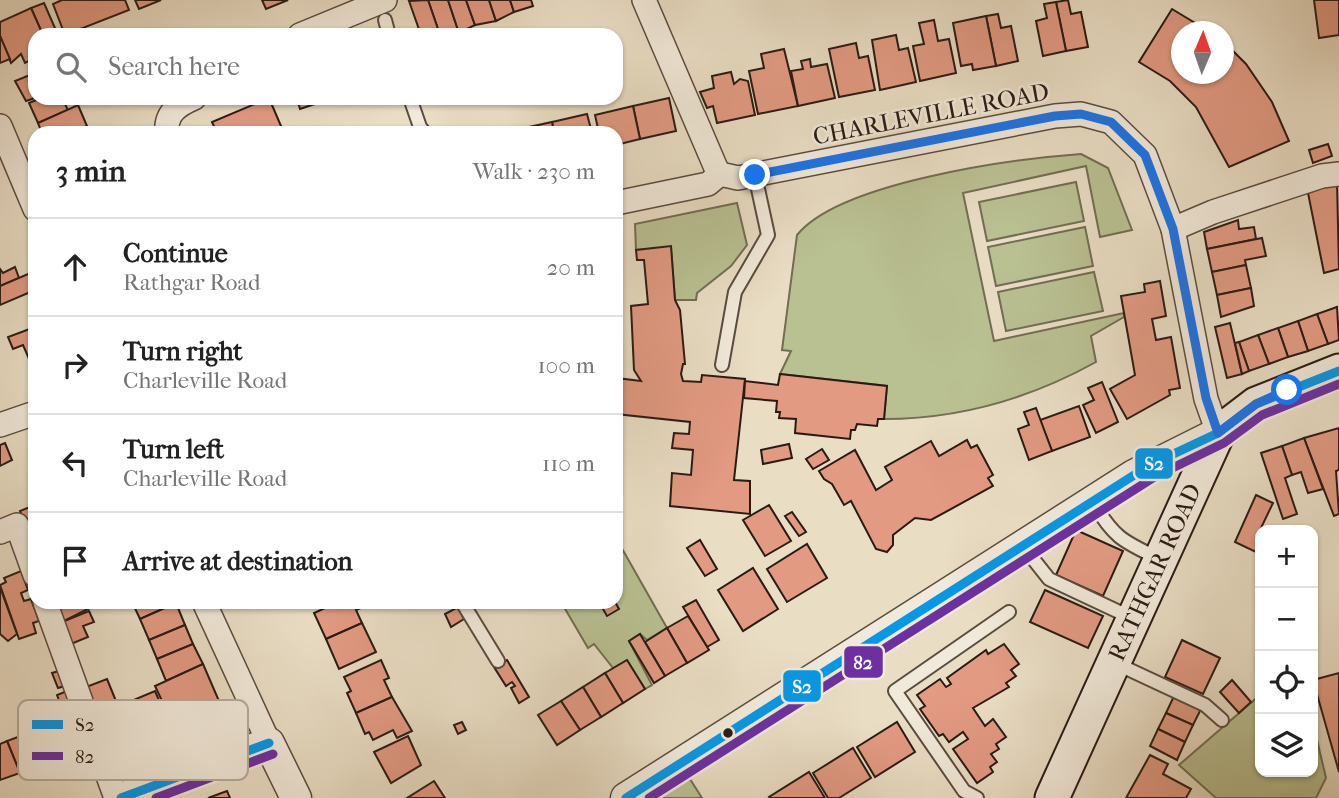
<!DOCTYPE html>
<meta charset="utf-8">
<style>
body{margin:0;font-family:"IM FELL French Canon",serif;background:#f2f2f2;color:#222}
.controls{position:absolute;right:21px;bottom:21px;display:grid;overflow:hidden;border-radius:14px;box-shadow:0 2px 5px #0004}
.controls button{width:63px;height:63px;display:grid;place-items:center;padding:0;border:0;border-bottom:2px solid #e0e0e0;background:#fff;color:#222;font:35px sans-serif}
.compass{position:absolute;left:1171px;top:21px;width:63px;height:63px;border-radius:50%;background:#fff;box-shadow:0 2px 5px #0004;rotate:2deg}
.stop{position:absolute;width:21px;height:21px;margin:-16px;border:5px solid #1a73e8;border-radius:50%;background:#fff}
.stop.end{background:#1a73e8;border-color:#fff;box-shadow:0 2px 7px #0008}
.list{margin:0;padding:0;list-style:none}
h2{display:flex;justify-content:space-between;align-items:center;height:91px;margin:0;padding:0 28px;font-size:30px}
h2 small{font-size:23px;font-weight:400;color:#767676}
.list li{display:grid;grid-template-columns:46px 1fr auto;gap:21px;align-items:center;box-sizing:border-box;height:98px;padding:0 28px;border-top:2px solid #e0e0e0}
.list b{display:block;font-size:26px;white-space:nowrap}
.list p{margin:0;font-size:23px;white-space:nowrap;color:#767676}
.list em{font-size:23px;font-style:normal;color:#767676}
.icon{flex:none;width:38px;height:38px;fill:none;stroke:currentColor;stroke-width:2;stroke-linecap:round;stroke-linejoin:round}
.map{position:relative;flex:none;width:1339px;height:798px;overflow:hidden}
.search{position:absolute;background:#fff;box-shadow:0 2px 5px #0004;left:28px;top:28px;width:595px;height:77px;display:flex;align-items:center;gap:18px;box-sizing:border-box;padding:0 24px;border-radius:21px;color:#767676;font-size:26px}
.panel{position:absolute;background:#fff;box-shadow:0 2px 5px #0004;left:28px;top:126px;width:595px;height:483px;border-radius:21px}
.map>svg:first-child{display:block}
.green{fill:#b9c092;stroke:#726d53;stroke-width:2}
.building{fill:#e29a82;stroke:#2a1a14;stroke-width:2}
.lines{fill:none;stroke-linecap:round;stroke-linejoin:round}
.service-casing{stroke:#5a4b40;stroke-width:16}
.minor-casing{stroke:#5a4b40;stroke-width:26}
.tertiary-casing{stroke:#5a4b40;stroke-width:33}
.secondary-casing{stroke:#2a1a14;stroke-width:37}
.service{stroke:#f1e9d9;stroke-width:12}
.minor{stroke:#f1e9d9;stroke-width:23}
.tertiary{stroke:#f1e9d9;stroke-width:30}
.secondary{stroke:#f1e9d9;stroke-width:33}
.bus-1-casing{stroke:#f1e9d9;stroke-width:14}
.bus-2-casing{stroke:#f1e9d9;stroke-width:14}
.bus-1{stroke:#0498e8;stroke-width:9}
.bus-2{stroke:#6c30a1;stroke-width:9}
.route{stroke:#1a73e8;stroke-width:9}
.bus-dot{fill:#2a1a14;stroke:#f1e9d9;stroke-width:2.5}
.labels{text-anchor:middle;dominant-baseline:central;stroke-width:5;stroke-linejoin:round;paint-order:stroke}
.street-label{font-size:24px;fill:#2a1a14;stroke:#f1e9d9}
.key{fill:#f1e9d9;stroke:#b5ab9e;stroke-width:2}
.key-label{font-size:19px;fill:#2a1a14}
.line-badge{stroke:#f1e9d9;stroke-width:2.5}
.badge-label{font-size:19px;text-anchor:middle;font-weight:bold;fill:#fff}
</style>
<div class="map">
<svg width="1339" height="798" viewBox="0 0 1339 798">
<rect width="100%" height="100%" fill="#e9ddc4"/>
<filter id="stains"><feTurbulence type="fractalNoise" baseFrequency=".00286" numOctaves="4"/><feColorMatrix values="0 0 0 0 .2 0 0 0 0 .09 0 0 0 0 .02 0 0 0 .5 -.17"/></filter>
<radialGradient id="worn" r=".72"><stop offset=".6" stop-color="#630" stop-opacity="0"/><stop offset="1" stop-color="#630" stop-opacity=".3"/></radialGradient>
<g class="green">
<path d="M1081,154L1108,168L1132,230L1100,237L1086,166L963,193L994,341L1124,313V317L1091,336L1096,362C1031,398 958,419 884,419L887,386L780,374L791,351L782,350L797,235C840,182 1013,159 1081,154Z"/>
<path d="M1076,182L1084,221L987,241L979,202Z"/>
<path d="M737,203L747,245L731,266L697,293L696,300H675L671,247L636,250L635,224Z"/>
<path d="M1085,227L1093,266L996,286L988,247Z"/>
<path d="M1094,272L1103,311L1006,331L998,292Z"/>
<path d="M616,538L667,628L647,640L640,634L629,641L652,685L645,689L627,660L613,668L594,644L588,648L561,602H616Z"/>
<path d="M1260,695V772H1313V723L1326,778L1316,798H1216L1179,765Z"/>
<path d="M690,779L702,798H657Z"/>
</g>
<g class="building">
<path d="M62,0H125L129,10L65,35L53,4Z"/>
<path d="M135,0H161L139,9Z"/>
<path d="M262,0H288L266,9Z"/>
<path d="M428,0H448L459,33L440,35Z"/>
<path d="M428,0L440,35H421L409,1Z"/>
<path d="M448,0H466L475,25L459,33Z"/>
<path d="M466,0H489L496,21L475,25Z"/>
<path d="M489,0H510L514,12L496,21Z"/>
<path d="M510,0H531L533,6L514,12Z"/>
<path d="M1068,0L1071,14L1081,12L1088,47L1066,51L1056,2Z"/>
<path d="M1314,0H1339V35L1319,38Z"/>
<path d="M1056,2L1066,51L1043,56L1036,21L1047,18L1044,4Z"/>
<path d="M44,3L58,35H43L31,8Z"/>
<path d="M31,8L43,35H35V58L25,63L21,54L11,63L0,36V22Z"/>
<path d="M1172,9L1210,32H1182V74H1224V42L1246,64L1272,102L1289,141L1229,167L1196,107L1170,81L1139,62Z"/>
<path d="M998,14L1001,28L1011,26L1018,61L996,66L986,16Z"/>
<path d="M986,16L996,66L973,70L972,64L961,66L953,23Z"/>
<path d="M934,20L938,41L949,39L956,73L920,81L913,46L924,44L919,23Z"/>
<path d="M896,35L899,50L908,48L916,82L880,90L872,40Z"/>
<path d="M0,36L10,59L0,63Z"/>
<path d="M856,43L859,58L868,56L875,90L839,97L829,49Z"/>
<path d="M784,49L798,106L758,114L749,71L764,68L761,54Z"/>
<path d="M810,59L811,67L827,64L835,98L798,106L791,71L803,69L801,61Z"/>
<path d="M731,72L734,84L740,79L748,81L755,115L717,123L713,106L707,108L700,92L714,88L712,76Z"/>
<path d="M35,73V98L26,101L15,81Z"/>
<path d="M41,98H62L68,110L38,123L29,103Z"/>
<path d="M269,98L284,133H217L212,122Z"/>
<path d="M297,98H333L300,109Z"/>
<path d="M669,98L676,131L640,139L633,106Z"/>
<path d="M78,105L87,126L72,133H42L38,123Z"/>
<path d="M633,106L640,139L616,145V133H599L595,115Z"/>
<path d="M587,114L592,133H554L552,122Z"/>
<path d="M552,122L554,133H516L515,130Z"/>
<path d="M1328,144L1332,156L1313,163L1309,150Z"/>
<path d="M1337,182L1339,269L1324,273L1308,193Z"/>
<path d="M1238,220L1239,229L1254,227L1256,239L1207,249L1204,232Z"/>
<path d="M1262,238L1266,256L1245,260L1246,265L1212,272L1207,249Z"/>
<path d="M671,246L675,300L680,310L685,364H683L681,374L683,381L701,382L702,375L745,379L734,480L750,481V514L670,506L672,473L691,475L693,450L672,448L674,433L689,434L690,422L616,414V378L641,381L634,370L631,306L648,304L644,260H637L636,250Z"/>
<path d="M1246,265L1251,288L1217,295L1212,272Z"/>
<path d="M15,267L19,278L0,286V269L3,273Z"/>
<path d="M35,271V290L0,305V286Z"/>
<path d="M1160,281L1166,316L1152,319L1156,340L1171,337L1180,388L1169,390L1170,395L1127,419L1110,389L1135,375L1121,296L1145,292L1144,284Z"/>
<path d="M1251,288L1254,306L1221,317L1217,295Z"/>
<path d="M1337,307L1339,340L1328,344L1317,314Z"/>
<path d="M1317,314L1328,344L1308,351L1298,321Z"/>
<path d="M1298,321L1308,351L1288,357L1278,328Z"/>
<path d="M1230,323L1242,374L1227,378L1215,327Z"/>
<path d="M35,327V359L30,361L23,345L13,349L8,337Z"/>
<path d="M1278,328L1288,357L1269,364L1258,335Z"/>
<path d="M1258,335L1269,364L1249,371L1239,342Z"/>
<path d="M1239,342L1249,371L1242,374L1235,343Z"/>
<path d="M780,374L887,386L884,419H878L877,426L857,424L855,430H851L850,439L795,433L796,419L779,418L780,412H776L777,401L744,398L745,381L778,385Z"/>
<path d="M1102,382L1118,422L1096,433L1083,405L1094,400L1088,388Z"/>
<path d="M1079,406L1090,437L1052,451L1040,420Z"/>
<path d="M1036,408L1052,451L1029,460L1018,429L1029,425L1024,412Z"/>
<path d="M1339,428V470L1336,471L1339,514L1334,516L1304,438Z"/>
<path d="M1304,438L1323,489L1308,493L1301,472L1292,475L1282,446Z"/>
<path d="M967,440L971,448L977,445L993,475L988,478L993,486L931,520L915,518L893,535V545L887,552L876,549L851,501L844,505L832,484L824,479L819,471L855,450L876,490L892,480L885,467L931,441L939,456Z"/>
<path d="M5,443L12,460L0,466V445Z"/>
<path d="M789,444L792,458L763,464L761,450Z"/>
<path d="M1282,446L1292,475L1285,478L1297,514L1283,519L1261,453Z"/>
<path d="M822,449L829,460L813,469L806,459Z"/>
<path d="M1256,495L1273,503L1260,530V554L1235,542Z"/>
<path d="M35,505V532L30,534L20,511Z"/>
<path d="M769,505L791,541L765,556L743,520Z"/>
<path d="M792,512L806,532L799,536L785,516Z"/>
<path d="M1076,530L1123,551L1103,596L1056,575Z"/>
<path d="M700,540L717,569L705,576L687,548Z"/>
<path d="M807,544L827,578L787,602L767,569Z"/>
<path d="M753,568L778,609L743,631L718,590Z"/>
<path d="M21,571L28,590L21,593L24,601L31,599L39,621L33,623L36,633L19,639L0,585L6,582L4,578Z"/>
<path d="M0,587L17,634L8,641L0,634Z"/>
<path d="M1045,590L1103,616L1088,648L1030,622Z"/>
<path d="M696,600L719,640L707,647L683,607Z"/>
<path d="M54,602H87L90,608L62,622Z"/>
<path d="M132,602H175L176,603L140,619Z"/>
<path d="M338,602L370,604L356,610L362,623L326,639L314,613Z"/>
<path d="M599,602H615L619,609L607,616Z"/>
<path d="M176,603L185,625L149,640L140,619Z"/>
<path d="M458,607L464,619L451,627L445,614Z"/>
<path d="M89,611L94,622L83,626L88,637L71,644L62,622Z"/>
<path d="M688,616L709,650L687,663L667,628Z"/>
<path d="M362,623L376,652L339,669L326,639Z"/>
<path d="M185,625L193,644L157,659L149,640Z"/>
<path d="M667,628L687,663L665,676L645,642Z"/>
<path d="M640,634L665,676L654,683L629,641Z"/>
<path d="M1182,640L1220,658L1203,694L1165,677Z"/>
<path d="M193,644L203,664L166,681L157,659Z"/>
<path d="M1004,644L1019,664L1011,670L1016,676L1006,683L1009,687L973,708L985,726L993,719L1006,737L996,744L999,749L991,754L997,762L990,767L993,772L977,783L953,749L968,739L963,732L949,742L943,734L939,736L920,709L925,706L917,695L940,679L946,687L951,684L947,678L986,650L988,654Z"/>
<path d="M381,660L389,678L384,680L392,697L356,713L347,693L351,691L344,677Z"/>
<path d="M507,660L529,697L519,703L511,688L515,686L512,682L506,686L494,667Z"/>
<path d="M627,660L645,689L623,703L605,673Z"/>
<path d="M203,664L219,701L186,716L184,712L170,718L155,686Z"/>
<path d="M59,671L65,686L58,688L52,673Z"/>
<path d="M605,673L623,703L601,717L583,687Z"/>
<path d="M1339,673V772L1313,680Z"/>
<path d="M107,679L118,706L97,714L86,687Z"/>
<path d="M1232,680L1251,702L1239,713L1220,692Z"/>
<path d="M583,687L601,717L580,730L561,701Z"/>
<path d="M67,691L70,700L60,703L57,695Z"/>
<path d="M155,691L167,719L123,736L112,709Z"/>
<path d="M1174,696L1201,709L1193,725L1166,713Z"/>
<path d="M392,697L412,731L397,738L393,730L373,740L369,732L365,734L356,713Z"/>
<path d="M561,701L580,730L557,745L538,715Z"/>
<path d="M1166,713L1193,725L1185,742L1158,729Z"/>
<path d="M462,722L466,730L458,734L454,725Z"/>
<path d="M897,722L915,752L875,777L857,747Z"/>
<path d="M1158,729L1185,742L1177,760L1150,746Z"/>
<path d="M31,732L43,763L20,773L7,741Z"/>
<path d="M408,736L421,765L391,783L374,752Z"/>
<path d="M7,741L20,773L0,780V744Z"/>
<path d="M853,748L871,778L839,798H828L813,773Z"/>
<path d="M1150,755L1168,764L1163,774L1191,789L1186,798H1126Z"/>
<path d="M809,772L825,798H770L769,797Z"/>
<path d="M434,781L445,798H407Z"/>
<path d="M227,791L230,798H208Z"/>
</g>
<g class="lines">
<g class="service-casing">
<g id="service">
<path d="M385,20L389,35"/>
<path d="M410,98L420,127L425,133"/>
<path d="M722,365L735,292L768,235L755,175"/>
<path d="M1092,501C1113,536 1121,541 1158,558"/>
<path d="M1022,545L1049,579L1132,618"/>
<path d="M462,602L498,661"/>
<path d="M1115,663L1205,705L1222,720"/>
<path d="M977,798L964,791L895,691L1009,612"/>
</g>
</g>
<g class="minor-casing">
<g id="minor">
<path d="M644,0L716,168L720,174L738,178L1055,116L1081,114L1111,122L1145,155L1173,229L1206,399L1218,433"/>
<path d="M300,35L385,0"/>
<path d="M0,126L35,209"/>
<path d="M167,133C165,113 178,105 194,98"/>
<path d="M616,203L708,184L720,174"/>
<path d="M1173,229L1213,212L1322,176L1339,174"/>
<path d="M0,425L35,413"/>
<path d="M0,532L17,525L35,575"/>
<path d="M45,602L116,798"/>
<path d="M204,602L269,743"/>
</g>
</g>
<g class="tertiary-casing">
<g id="tertiary">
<path d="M121,798L269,743L296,798"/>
<path d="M626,798L1134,475L1218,433"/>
</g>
</g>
<g class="secondary-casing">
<g id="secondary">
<path id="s1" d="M1052,798L1218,433L1256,404L1339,371"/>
</g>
</g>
<use href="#service" class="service"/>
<use href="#minor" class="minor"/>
<use href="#tertiary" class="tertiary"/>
<use href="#secondary" class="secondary"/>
<g class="bus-1-casing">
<g id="bus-1">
<path d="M121,798L269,743"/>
<path d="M626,798L1150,465L1218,433L1256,404L1339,371"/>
</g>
</g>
<g class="bus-2-casing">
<g id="bus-2">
<path d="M156,798L273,754"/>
<path d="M649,798L1156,476L1224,443L1262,415L1339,384"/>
</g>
</g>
<use href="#bus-1" class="bus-1"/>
<use href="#bus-2" class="bus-2"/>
</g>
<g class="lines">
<path class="route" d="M755,175L1055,116L1081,114L1111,122L1145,155L1173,229L1206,398L1218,433L1256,404L1287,390"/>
</g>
<circle class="bus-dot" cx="728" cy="733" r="6"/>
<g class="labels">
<g class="street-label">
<text transform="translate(931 114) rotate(-11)">CHARLEVILLE ROAD</text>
<text stroke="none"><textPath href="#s1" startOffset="248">RATHGAR ROAD</textPath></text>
</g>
</g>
<rect x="18" y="700" width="230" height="80" rx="10" class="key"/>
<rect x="32" y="720" width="31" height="9" fill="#0498e8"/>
<rect x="32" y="752" width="31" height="8" fill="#6c30a1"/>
<g class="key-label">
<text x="75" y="731">S2</text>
<text x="75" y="763">82</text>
</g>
<g class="line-badge">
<rect x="1134" y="447" width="40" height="33" rx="7" fill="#0498e8"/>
<rect x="843" y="645" width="41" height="34" rx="7" fill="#6c30a1"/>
<rect x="782" y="669" width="40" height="34" rx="7" fill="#0498e8"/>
</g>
<g class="badge-label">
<text x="1154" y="470">S2</text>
<text x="863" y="669">82</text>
<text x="802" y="693">S2</text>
</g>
<rect width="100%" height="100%" filter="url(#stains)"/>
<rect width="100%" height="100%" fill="url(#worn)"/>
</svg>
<div class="controls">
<button>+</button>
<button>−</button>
<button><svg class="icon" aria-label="locate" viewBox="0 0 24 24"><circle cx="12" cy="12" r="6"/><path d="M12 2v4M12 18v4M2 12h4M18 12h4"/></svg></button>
<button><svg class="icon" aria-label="layers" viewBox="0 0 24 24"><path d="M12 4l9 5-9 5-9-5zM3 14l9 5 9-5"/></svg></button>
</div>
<svg class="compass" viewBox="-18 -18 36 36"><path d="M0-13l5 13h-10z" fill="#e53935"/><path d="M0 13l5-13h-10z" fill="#767676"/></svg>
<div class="stop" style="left:1287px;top:390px"></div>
<div class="stop end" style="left:755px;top:175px"></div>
<div class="search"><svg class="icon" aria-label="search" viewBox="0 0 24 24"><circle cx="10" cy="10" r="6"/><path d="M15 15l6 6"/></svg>Search here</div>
<section class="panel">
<h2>3 min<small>Walk · 230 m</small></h2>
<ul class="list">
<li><svg class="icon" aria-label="ahead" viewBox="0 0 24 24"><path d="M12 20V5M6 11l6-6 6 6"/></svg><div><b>Continue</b><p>Rathgar Road</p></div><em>20 m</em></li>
<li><svg class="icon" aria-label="right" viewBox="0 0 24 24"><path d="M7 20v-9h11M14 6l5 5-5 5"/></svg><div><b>Turn right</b><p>Charleville Road</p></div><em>100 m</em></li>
<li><svg class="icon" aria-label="left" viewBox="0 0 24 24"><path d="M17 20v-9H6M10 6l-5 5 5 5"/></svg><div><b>Turn left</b><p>Charleville Road</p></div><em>110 m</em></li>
<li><svg class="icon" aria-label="arrive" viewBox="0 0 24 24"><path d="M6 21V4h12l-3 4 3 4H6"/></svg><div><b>Arrive at destination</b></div></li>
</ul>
</section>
</div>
